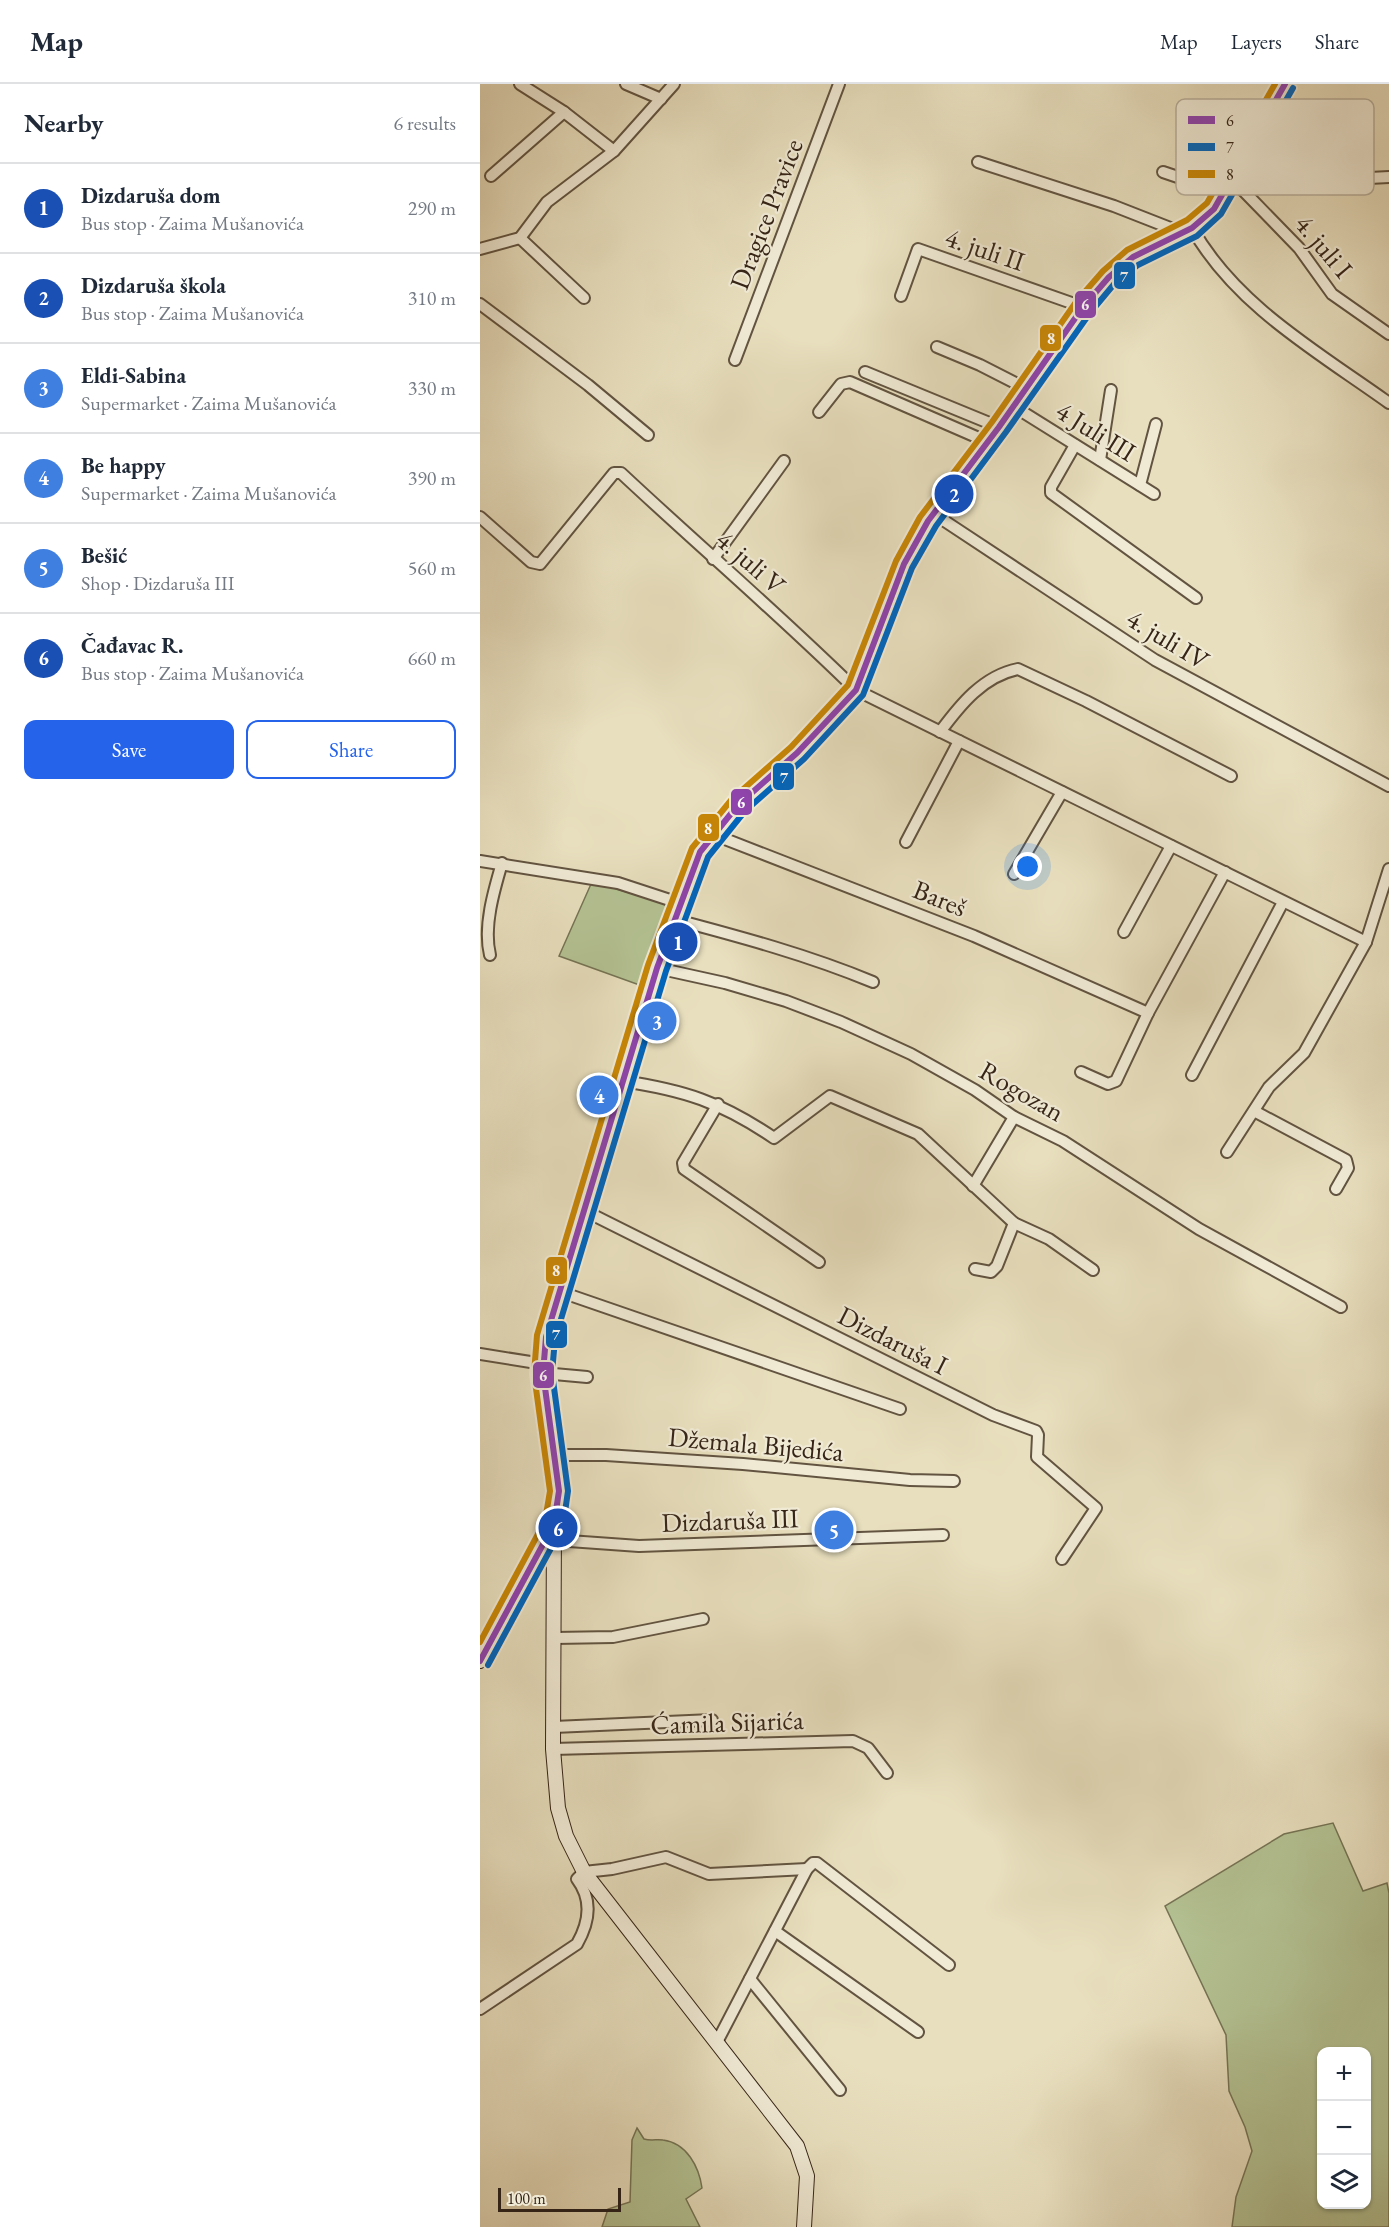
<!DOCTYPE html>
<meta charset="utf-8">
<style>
body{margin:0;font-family:"EB Garamond",serif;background:#f2f2f3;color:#1f2937}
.controls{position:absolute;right:18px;bottom:18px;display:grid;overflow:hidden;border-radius:12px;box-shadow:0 2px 4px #0004}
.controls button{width:54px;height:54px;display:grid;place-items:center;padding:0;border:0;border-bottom:2px solid #e0e1e3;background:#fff;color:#1f2937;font:30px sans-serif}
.scale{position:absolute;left:18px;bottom:15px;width:123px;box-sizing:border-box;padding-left:6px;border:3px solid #362517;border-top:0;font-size:16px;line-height:21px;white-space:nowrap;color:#362517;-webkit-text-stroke:4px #f0ead5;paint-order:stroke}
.you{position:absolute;left:548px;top:783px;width:21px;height:21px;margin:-15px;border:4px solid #fff;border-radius:50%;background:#1a73e8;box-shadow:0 0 0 9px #1a73e833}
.badge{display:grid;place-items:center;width:39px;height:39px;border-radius:50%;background:#2563eb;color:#fff;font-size:20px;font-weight:700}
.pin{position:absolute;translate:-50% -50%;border:3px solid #fff;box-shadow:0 2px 6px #0006}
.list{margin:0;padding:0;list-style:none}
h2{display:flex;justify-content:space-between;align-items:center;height:78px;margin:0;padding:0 24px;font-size:26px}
h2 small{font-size:20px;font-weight:400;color:#747a83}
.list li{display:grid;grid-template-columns:39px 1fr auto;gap:18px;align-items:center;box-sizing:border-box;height:90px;padding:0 24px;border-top:2px solid #e0e1e3}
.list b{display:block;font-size:22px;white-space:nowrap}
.list p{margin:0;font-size:20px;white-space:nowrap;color:#747a83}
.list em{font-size:20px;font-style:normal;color:#747a83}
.actions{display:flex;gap:12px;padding:18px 24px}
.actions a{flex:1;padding:14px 0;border:2px solid #2563eb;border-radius:12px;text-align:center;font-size:21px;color:#2563eb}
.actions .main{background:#2563eb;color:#fff}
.icon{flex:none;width:33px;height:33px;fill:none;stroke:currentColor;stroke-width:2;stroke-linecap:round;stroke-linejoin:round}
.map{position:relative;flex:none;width:909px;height:2143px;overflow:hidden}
header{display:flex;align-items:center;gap:36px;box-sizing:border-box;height:84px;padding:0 30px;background:#fff;border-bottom:2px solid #e0e1e3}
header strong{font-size:28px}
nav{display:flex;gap:33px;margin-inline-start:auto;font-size:21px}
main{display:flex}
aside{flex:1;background:#fff}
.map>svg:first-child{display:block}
.green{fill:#b4c293;stroke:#757455;stroke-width:1.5;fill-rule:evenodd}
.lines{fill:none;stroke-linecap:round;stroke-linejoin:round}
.street-casing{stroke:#625441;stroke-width:14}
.secondary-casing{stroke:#362517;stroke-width:16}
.street{stroke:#f0ead5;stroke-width:10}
.secondary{stroke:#f0ead5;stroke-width:14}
.bus-1-casing{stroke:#f0ead5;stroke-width:10}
.bus-2-casing{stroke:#f0ead5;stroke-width:10}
.bus-3-casing{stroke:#f0ead5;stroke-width:10}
.bus-1{stroke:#8e44ad;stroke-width:6}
.bus-2{stroke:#0065bd;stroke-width:6}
.bus-3{stroke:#c78606;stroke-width:6}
.labels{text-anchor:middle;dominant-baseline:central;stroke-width:4.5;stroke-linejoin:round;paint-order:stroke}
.street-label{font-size:27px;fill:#362517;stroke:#f0ead5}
.key{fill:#f0ead5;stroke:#b8af9c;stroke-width:1.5}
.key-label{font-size:16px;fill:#362517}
.line-badge{stroke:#f0ead5;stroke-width:2}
.badge-label{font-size:16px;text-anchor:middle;font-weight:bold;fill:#fff}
</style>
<header>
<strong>Map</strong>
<nav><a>Map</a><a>Layers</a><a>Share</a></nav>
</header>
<main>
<aside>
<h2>Nearby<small>6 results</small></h2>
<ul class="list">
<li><span class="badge" style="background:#1a4fb4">1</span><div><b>Dizdaruša dom</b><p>Bus stop · Zaima Mušanovića</p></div><em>290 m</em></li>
<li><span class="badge" style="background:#1a4fb4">2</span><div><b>Dizdaruša škola</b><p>Bus stop · Zaima Mušanovića</p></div><em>310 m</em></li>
<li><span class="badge" style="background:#3f7fe0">3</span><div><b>Eldi-Sabina</b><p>Supermarket · Zaima Mušanovića</p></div><em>330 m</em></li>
<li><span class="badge" style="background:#3f7fe0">4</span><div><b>Be happy</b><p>Supermarket · Zaima Mušanovića</p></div><em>390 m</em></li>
<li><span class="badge" style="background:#3f7fe0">5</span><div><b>Bešić</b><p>Shop · Dizdaruša III</p></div><em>560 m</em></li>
<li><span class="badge" style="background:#1a4fb4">6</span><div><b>Čađavac R.</b><p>Bus stop · Zaima Mušanovića</p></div><em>660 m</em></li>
</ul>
<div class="actions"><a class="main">Save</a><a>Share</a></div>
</aside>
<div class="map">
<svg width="909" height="2143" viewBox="0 0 909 2143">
<rect width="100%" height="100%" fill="#e8dfbe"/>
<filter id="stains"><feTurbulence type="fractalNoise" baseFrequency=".00333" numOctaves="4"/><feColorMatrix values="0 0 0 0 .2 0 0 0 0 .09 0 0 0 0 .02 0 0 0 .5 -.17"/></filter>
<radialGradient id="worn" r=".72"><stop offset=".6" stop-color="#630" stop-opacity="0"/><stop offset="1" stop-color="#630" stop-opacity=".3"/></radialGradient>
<g class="green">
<path d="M111,800L130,803L190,821L165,903L79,872Z"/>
<path d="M853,1739L883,1807L907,1799L909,1809V2143H752L756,2113L772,2067L765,2043L749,2007L746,1951L685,1822L804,1750ZM842,1968H886V2120H842Z"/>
<path d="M157,2044L164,2055C171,2057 177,2055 183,2056C207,2059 219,2083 222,2104L206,2115L220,2143H122L128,2125L150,2118L152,2056Z"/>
</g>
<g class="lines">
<g class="street-casing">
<g id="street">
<path d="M40,0L84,28L134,67"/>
<path d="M146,0L181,15"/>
<path d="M498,78L634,122L703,149"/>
<path d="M683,88L745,109"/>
<path d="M11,92L84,28"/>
<path d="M752,95L819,164L852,210L909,250"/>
<path d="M832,97L909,93"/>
<path d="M712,144C756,222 838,268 909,319"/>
<path d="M40,154L104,214"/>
<path d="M0,165L40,154L67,118L134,67L194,0"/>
<path d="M421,212L438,165L603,223"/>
<path d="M0,220L108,301L168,351"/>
<path d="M457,263L500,281L545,304"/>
<path d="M255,276L359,0"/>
<path d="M385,288L519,343"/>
<path d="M533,322L674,410"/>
<path d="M339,328L361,300L370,298L508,358"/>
<path d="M595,361L571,403V409L716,514"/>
<path d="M620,376L631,306"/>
<path d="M660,401L676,340"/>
<path d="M454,430L675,576L909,702"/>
<path d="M0,433L51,478L60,480L134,389H141C219,462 300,531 376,606L886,858"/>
<path d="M233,475L304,377"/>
<path d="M460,648C480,621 503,592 538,585L606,617L751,692"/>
<path d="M232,750L494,852L668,929L745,788"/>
<path d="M426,758L479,657"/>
<path d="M0,777L138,799L199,819"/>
<path d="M534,790L582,708"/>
<path d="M193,835C261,853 328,871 393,898"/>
<path d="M644,848L691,762"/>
<path d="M10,871C3,843 14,806 22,779"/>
<path d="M177,884L245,899L306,917L361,938L431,970L495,1006L534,1033L583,1057L719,1145L861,1223"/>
<path d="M601,988L628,1000L636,997L668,929"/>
<path d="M712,991L803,818"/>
<path d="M142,997C204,1006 241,1018 294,1054L350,1012L438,1050L534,1139L569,1155L613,1186"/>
<path d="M238,1020L203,1079L204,1085L339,1178"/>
<path d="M774,1027L866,1076L868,1084L856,1105"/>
<path d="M747,1068L789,1003L824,969L886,858L909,785"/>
<path d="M493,1102L534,1033"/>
<path d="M103,1126L513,1331L556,1347L558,1351L557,1373L616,1424L582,1475"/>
<path d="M495,1185L511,1188L517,1182L534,1139"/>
<path d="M78,1207L420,1325"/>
<path d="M0,1270L63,1280"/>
<path d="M63,1289L107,1293"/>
<path d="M74,1371H126L263,1380L430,1396L474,1397"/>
<path d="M75,1456L159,1462L463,1451"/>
<path d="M75,1554L133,1553L223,1535"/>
<path d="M74,1643L232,1636"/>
<path d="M73,1665L373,1657L388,1664L407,1689"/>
<path d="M295,1847L438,1948"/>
<path d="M270,1895L360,2006"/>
<path d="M0,1925L97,1860C109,1839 113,1816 97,1795L104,1788L132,1785L186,1773L229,1790L327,1785"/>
<path d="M237,1958L327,1785L333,1779H337L469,1881"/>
</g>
</g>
<g class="secondary-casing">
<g id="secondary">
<path d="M0,1577L74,1440"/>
<path d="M324,2143L327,2092L317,2062L104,1788L86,1752L78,1724L73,1665L74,1440L79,1407L63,1289L66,1253L177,884L199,819L220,768L258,721L317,669L376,606L424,480L448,437L519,343L603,223L629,193L653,173L712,144L734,125L805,0"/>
</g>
</g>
<use href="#street" class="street"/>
<use href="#secondary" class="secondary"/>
<g class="bus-1-casing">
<path id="bus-1" d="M0,1577L74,1440L79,1407L63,1289L66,1253L177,884L220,768L258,721L317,669L376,606L424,480L448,437L519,343L603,223L629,193L653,173L712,144L734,125L805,0"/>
</g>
<g class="bus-2-casing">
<path id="bus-2" d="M8,1581L83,1442L88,1407L72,1289L75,1255L186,887L228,773L265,727L324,675L383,611L432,484L456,442L526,348L610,229L635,199L658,181L717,152L741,130L813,4"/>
</g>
<g class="bus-3-casing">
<path id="bus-3" d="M0,1558L65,1437L70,1407L54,1290L57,1251L168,881L212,764L252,715L311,663L368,601L416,477L440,433L512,338L596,218L623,187L647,166L707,136L727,119L795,0"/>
</g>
<use href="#bus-1" class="bus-1"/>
<use href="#bus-2" class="bus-2"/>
<use href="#bus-3" class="bus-3"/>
</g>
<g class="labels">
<g class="street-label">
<text transform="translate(286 130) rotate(-69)">Dragice Pravice</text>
<text transform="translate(844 162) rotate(50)">4. juli I</text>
<text transform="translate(505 165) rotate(19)">4. juli II</text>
<text transform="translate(616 347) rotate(32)">4 Juli III</text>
<text transform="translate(271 478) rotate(41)">4. juli V</text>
<text transform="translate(688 555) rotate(31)">4. juli IV</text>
<text transform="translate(460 814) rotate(22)">Bareš</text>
<text transform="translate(542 1007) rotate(30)">Rogozan</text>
<text transform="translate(413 1256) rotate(27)">Dizdaruša I</text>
<text transform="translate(276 1360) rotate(5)">Džemala Bijedića</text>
<text transform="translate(250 1436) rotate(-2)">Dizdaruša III</text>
<text transform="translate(247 1638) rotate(-2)">Ćamila Sijarića</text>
</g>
</g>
<rect x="696" y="15" width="198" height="96" rx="9" class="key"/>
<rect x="708" y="32" width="27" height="8" fill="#8e44ad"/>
<rect x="708" y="59" width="27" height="8" fill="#0065bd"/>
<rect x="708" y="86" width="27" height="8" fill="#c78606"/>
<g class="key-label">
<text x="746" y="42">6</text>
<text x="746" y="69">7</text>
<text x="746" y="96">8</text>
</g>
<g class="line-badge">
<rect x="633" y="177" width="23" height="29" rx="6" fill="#0065bd"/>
<rect x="594" y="206" width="23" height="29" rx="6" fill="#8e44ad"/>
<rect x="559" y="240" width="23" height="28" rx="6" fill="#c78606"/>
<rect x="292" y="678" width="23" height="29" rx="6" fill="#0065bd"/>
<rect x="250" y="704" width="23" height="28" rx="6" fill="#8e44ad"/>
<rect x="217" y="729" width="23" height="29" rx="6" fill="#c78606"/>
<rect x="65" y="1172" width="23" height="29" rx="6" fill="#c78606"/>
<rect x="65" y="1236" width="23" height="29" rx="6" fill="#0065bd"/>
<rect x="52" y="1277" width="23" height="28" rx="6" fill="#8e44ad"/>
</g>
<g class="badge-label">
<text x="644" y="198">7</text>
<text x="605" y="226">6</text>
<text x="571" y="260">8</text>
<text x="304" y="699">7</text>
<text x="261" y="724">6</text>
<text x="228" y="750">8</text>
<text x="76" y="1192">8</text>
<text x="76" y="1256">7</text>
<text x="63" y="1297">6</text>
</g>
<rect width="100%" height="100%" filter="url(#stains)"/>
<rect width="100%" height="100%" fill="url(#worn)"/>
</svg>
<div class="controls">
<button>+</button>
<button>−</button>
<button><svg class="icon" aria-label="layers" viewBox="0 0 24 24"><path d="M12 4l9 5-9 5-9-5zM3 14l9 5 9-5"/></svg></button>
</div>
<div class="scale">100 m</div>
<div class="you"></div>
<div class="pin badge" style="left:198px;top:858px;background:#1a4fb4">1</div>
<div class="pin badge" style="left:474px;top:410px;background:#1a4fb4">2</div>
<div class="pin badge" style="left:177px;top:937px;background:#3f7fe0">3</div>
<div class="pin badge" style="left:119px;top:1011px;background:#3f7fe0">4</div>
<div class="pin badge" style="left:354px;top:1446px;background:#3f7fe0">5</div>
<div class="pin badge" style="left:78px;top:1444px;background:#1a4fb4">6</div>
</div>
</main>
